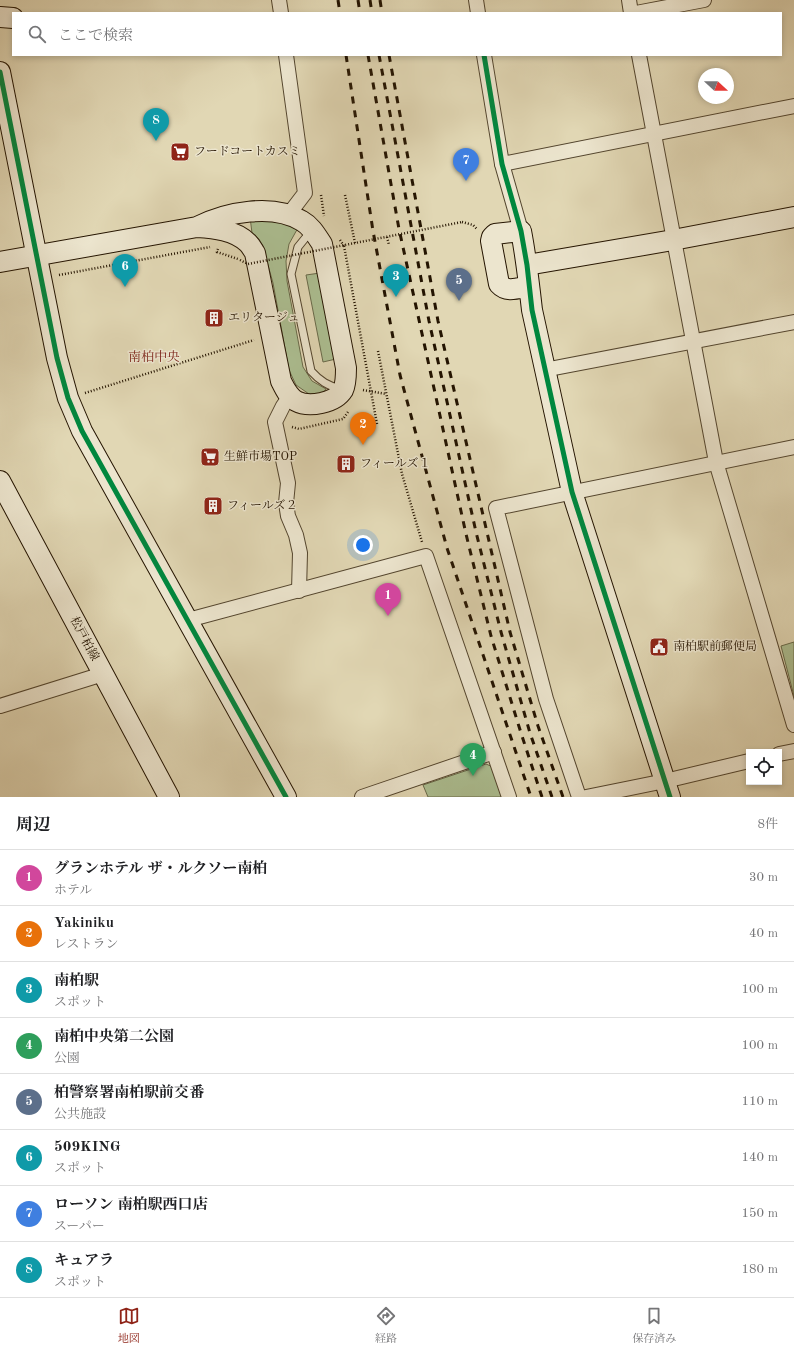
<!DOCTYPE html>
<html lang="ja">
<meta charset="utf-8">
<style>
body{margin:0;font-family:"Old Standard TT","Noto Serif JP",serif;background:#f2f2f2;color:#202124}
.controls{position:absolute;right:12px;bottom:12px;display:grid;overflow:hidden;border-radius:0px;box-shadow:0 2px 6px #0003}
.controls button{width:36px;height:36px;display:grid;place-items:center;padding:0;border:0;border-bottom:1px solid #e0e0e0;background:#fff;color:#202124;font:20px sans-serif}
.compass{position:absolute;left:698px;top:68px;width:36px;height:36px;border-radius:50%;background:#fff;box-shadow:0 2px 6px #0003;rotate:111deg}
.you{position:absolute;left:363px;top:545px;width:14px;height:14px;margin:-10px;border:3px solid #fff;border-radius:50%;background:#1a73e8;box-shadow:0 0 0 6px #1a73e833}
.badge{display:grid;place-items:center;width:26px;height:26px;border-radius:50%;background:#8f2418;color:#fff;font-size:13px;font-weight:700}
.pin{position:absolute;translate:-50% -33px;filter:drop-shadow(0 1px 2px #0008)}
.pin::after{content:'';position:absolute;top:21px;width:14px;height:12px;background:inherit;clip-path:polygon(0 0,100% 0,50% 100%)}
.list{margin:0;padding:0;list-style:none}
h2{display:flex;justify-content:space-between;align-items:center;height:52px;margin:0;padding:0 16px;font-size:17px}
h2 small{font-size:13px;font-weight:400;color:#757577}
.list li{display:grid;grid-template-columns:26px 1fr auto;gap:12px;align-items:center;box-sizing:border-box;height:56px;padding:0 16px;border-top:1px solid #e0e0e0}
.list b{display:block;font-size:15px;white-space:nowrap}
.list p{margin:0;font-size:13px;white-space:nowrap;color:#757577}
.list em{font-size:13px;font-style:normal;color:#757577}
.icon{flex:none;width:22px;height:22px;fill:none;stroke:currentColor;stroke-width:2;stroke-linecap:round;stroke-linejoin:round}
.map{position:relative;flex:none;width:794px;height:797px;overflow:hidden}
.search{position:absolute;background:#fff;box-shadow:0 2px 6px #0003;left:12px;right:12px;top:12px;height:44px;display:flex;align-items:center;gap:10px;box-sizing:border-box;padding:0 14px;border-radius:0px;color:#757577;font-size:15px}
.sheet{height:500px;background:#fff}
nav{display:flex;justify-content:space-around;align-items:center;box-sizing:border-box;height:56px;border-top:1px solid #e0e0e0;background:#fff;font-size:11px;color:#757577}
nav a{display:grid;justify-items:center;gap:2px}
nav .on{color:#8f2418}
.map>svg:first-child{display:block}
.green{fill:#acbf92;stroke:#686a4a}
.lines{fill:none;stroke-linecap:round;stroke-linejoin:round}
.lane-casing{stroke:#53452e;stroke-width:9}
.street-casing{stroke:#53452e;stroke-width:16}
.secondary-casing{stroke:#241401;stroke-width:22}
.path{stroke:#241401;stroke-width:2.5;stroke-dasharray:1 2;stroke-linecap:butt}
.lane{stroke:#ece5ce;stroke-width:7}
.street{stroke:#ece5ce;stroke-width:14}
.secondary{stroke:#ece5ce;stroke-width:20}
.rail{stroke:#241401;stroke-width:3;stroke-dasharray:7 7;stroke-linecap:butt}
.path-bridge{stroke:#241401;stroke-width:2.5;stroke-dasharray:1 2;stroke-linecap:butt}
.cycleway-casing{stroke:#ece5ce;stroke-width:8}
.cycleway{stroke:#00873e;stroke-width:5}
.labels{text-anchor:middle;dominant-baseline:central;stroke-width:3;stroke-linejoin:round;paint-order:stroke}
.poi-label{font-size:12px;fill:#241401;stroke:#ece5ce;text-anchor:start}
.street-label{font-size:12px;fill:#241401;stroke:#ece5ce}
.neighbourhood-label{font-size:13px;fill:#7a1f14;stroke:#ece5ce}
</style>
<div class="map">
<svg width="794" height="797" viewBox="0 0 794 797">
<rect width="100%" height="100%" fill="#e1d7b4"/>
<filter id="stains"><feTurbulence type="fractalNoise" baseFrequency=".005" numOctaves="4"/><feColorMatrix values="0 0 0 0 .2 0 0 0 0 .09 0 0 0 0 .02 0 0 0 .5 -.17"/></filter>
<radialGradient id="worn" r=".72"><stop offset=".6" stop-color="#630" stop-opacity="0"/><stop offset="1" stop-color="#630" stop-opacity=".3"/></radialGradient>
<g class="green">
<path d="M250,217L299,226L289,244L286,261L287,281L303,367L312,381L326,389L322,394H309L296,385L289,370L273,283L263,247L259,239L252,233Z"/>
<path d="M320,273L336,359L323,362L306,275Z"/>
<path d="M794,642V696L781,646Z"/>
<path d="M486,764L493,767L503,797H428L423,785Z"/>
</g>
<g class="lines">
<g class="lane-casing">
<path id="lane" d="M311,231L298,247L291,274L311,371C320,381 328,386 341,389"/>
</g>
<g class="street-casing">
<g id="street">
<path d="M279,0L281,13"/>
<path d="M476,0L478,13"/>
<path d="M629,0L631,13"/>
<path d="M636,13L704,0"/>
<path d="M286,55L305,193L289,214"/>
<path d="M484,55L502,164L521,231"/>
<path d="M639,55L716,462L794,725"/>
<path d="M502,164L794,106"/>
<path d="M544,370L794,322"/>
<path d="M290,396L283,406L275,422L288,483L286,503L288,516L296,535L300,553L299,591"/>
<path d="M188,620L426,556L509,797"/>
<path d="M0,706L103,674"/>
<path d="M779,754L794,751"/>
<path d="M362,797L494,752"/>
<path d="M579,797L546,699L496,508L794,447"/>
<path d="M586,797L665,781L749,761"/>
</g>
</g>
<g class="secondary-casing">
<g id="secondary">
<path d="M0,17L13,18"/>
<path d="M0,72L57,358L68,398L82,431L286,797"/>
<path d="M0,262L197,227C214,228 235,230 248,243C251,246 253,250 255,253L281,381C285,389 288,396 296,401C309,408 335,403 343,390C346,384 346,375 346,368L322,244C316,235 311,226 302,221C273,203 226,212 197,227"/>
<path d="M527,265L673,240L794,217"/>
<path d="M529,286C518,288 507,293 499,284L491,241L492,237L495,234L521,231C526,257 529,283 532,310L572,492L670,797"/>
<path d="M0,481L169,797"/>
</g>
</g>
<g class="path">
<path d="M321,195L324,216"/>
<path d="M345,195L355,243"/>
<path d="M462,222L473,225L477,229"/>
<path d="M387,237L389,245"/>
<path d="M340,240L344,246"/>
<path d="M218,249L217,252L238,259"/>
<path d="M59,275L210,247"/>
<path d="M378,351L402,474L422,542"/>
<path d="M363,390L386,394"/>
<path d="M85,393L254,340"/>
<path d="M292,427L299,429L343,419L348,412"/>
</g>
<use href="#lane" class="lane"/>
<use href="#street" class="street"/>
<use href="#secondary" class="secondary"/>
<g class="rail">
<path d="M338,0L340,13"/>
<path d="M358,0L360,13"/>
<path d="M370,0L372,13"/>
<path d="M380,0L382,13"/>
<path d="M346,55L373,231L400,375L447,548L531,797"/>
<path d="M368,55L399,229L466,534L491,636L521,733L542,797"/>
<path d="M379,55L429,321L476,532L501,632L530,733L552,797"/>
<path d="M389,55L438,321L486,528L510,632L538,726L563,797"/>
</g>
<g class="path-bridge">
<path d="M344,246L377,424"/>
<path d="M240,260L248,264L462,222"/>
</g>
<g class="cycleway-casing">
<g id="cycleway">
<path d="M484,55L502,164L521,231L527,265L532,310L572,492L670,797"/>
<path d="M0,72L57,358L68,398L82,431L286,797"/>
</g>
</g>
<use href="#cycleway" class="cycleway"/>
</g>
<defs>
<g id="supermarket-square" transform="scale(1)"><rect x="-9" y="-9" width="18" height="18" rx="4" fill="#8f2418" stroke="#ece5ce"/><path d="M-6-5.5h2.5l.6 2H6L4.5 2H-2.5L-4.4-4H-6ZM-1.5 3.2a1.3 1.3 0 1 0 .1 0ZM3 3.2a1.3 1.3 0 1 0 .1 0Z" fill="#fff"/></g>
<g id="building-square" transform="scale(1)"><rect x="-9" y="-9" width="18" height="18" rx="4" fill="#8f2418" stroke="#ece5ce"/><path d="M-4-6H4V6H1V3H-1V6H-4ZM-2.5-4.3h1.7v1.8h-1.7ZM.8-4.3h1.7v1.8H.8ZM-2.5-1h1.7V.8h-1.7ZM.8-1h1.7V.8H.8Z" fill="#fff"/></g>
<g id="civic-square" transform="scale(1)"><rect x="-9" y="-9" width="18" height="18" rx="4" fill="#8f2418" stroke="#ece5ce"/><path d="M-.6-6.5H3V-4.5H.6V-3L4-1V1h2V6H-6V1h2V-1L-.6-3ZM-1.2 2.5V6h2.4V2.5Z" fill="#fff"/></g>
</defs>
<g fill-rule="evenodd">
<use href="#supermarket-square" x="180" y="152"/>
<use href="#building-square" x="214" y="318"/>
<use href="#supermarket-square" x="210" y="457"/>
<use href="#building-square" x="346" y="464"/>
<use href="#building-square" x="213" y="506"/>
<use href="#civic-square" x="659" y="647"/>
</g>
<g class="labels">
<g class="poi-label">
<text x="194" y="152">フードコートカスミ</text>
<text x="228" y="318">エリタージュ</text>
<text x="224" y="457">生鮮市場TOP</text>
<text x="360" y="464">フィールズ１</text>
<text x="227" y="506">フィールズ２</text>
<text x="673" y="647">南柏駅前郵便局</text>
</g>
<g class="street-label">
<text transform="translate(84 639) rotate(62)">松戸柏線</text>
</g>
<g class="neighbourhood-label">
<text x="154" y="357">南柏中央</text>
</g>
</g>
<rect width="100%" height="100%" filter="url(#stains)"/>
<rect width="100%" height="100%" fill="url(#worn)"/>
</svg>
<div class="controls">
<button><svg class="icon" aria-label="locate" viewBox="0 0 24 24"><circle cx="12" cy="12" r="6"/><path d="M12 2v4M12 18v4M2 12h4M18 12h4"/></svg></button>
</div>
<svg class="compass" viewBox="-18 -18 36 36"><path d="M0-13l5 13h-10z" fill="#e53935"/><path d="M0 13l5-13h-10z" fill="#757577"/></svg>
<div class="you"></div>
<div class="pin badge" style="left:388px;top:616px;background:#d1479c">1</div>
<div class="pin badge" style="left:363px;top:445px;background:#e8710a">2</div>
<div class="pin badge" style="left:396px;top:297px;background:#0f9aa8">3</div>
<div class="pin badge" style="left:473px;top:776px;background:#2e9e5b">4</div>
<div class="pin badge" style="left:459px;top:301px;background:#5c6f8a">5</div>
<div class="pin badge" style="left:125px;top:287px;background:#0f9aa8">6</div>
<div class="pin badge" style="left:466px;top:181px;background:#3f7fe0">7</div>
<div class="pin badge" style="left:156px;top:141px;background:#0f9aa8">8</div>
<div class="search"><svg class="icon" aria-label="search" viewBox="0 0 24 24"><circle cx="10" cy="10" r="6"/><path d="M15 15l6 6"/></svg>ここで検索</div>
</div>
<section class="sheet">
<h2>周辺<small>8件</small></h2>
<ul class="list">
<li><span class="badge" style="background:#d1479c">1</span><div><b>グランホテル ザ・ルクソー南柏</b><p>ホテル</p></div><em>30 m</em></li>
<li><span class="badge" style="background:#e8710a">2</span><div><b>Yakiniku</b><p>レストラン</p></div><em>40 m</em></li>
<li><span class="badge" style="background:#0f9aa8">3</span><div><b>南柏駅</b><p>スポット</p></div><em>100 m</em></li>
<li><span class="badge" style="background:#2e9e5b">4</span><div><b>南柏中央第二公園</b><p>公園</p></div><em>100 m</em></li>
<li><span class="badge" style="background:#5c6f8a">5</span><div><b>柏警察署南柏駅前交番</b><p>公共施設</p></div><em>110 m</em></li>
<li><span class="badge" style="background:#0f9aa8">6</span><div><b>509KING</b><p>スポット</p></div><em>140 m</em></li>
<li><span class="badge" style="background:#3f7fe0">7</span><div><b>ローソン 南柏駅西口店</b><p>スーパー</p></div><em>150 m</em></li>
<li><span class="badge" style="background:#0f9aa8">8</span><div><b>キュアラ</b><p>スポット</p></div><em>180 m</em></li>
</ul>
</section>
<nav>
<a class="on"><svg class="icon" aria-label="map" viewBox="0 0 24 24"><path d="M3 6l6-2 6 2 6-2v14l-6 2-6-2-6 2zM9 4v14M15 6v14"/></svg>地図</a>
<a><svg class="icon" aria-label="directions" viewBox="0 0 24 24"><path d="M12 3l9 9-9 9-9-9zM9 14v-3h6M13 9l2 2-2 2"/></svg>経路</a>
<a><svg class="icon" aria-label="saved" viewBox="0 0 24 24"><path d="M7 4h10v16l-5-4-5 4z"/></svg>保存済み</a>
</nav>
